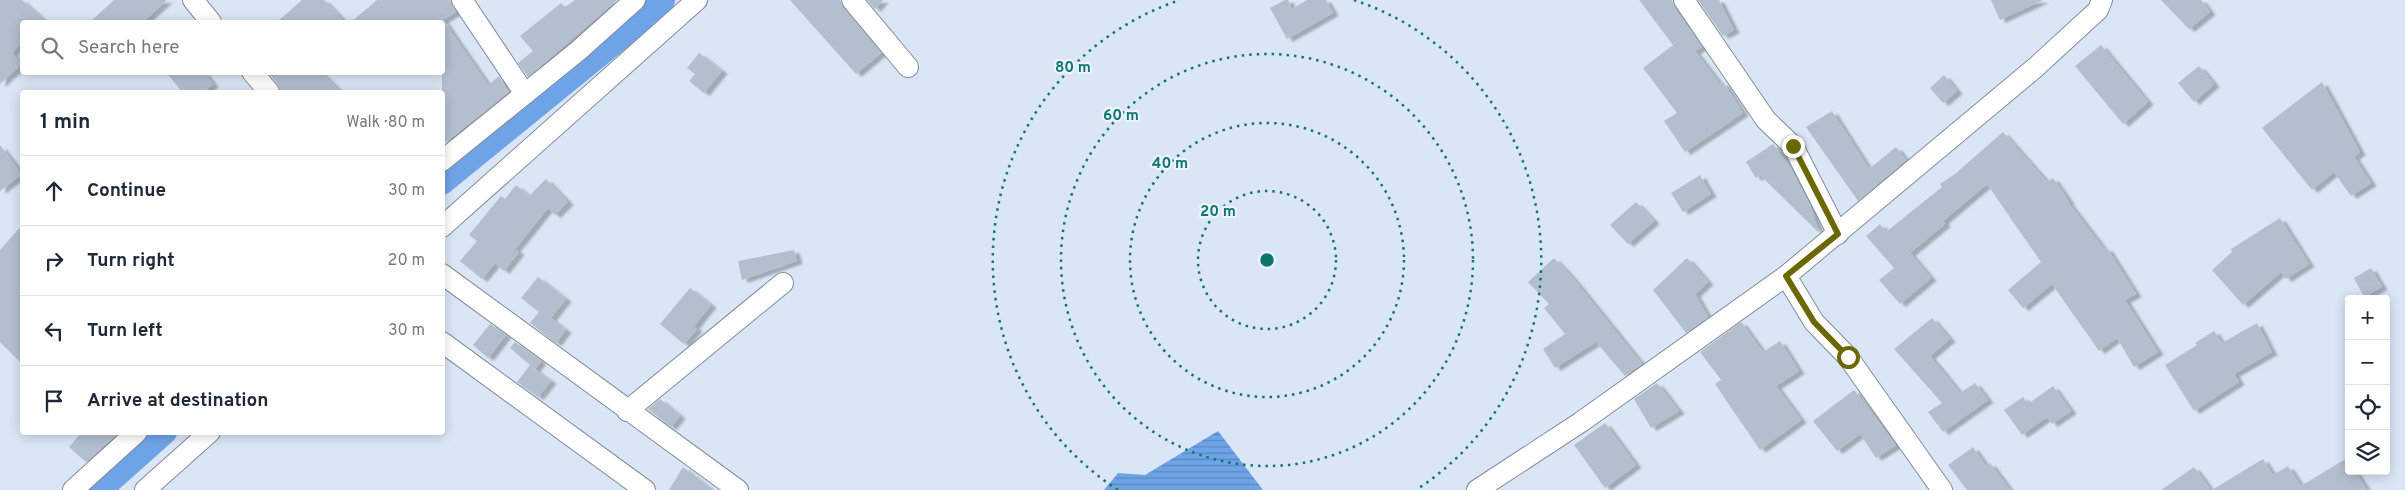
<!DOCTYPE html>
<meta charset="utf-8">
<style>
body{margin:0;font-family:Overpass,sans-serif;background:#f2f2f3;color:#1f2937}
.controls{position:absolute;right:15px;bottom:15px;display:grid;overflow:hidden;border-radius:5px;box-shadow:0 2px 12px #0003}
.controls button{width:45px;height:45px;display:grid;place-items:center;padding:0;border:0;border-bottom:1px solid #e0e1e3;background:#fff;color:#1f2937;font:25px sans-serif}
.stop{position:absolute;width:15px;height:15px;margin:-11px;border:4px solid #6c6801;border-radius:50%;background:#fff}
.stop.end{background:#6c6801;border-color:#fff;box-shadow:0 1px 5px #0008}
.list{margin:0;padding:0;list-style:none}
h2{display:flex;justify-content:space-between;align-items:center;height:65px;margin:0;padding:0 20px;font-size:21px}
h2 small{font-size:16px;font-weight:400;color:#747a83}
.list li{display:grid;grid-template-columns:32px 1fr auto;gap:15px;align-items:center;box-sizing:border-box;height:70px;padding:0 20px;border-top:1px solid #e0e1e3}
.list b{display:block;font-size:19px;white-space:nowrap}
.list em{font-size:16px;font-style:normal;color:#747a83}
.icon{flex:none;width:28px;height:28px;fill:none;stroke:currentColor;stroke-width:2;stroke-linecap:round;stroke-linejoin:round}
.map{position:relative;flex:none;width:2405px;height:490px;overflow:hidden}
.search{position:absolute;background:#fff;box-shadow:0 2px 12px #0003;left:20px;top:20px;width:425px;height:55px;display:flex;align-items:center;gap:12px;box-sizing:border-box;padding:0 18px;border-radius:5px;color:#747a83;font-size:19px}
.panel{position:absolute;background:#fff;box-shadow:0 2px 12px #0003;left:20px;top:90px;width:425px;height:345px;border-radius:5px}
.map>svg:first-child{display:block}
.water{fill:url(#water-rules)}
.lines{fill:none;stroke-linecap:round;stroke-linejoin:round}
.canal{stroke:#6ea4e7;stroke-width:24}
.building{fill:#b4bfce;filter:url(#shadow)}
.minor-casing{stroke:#828d9b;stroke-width:22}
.minor{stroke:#fff;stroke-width:20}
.route{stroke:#6c6801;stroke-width:6}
.ring{fill:none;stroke:#0f766e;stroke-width:2.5;stroke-dasharray:2.5 5}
.centre{fill:#0f766e;stroke:#ecf3fc;stroke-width:2.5}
.ring-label{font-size:15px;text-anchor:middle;font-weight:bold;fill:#0f766e;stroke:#ecf3fc;stroke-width:4.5;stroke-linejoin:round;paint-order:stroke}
</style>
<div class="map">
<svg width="2405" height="490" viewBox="0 0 2405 490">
<defs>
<pattern id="water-rules" width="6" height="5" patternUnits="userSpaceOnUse" patternTransform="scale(1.25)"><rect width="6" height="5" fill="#6ea4e7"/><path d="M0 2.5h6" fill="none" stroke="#5b86bc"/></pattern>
<filter id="shadow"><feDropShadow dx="5.5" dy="3" stdDeviation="1" flood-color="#0004"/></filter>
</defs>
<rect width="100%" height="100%" fill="#dae6f5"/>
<path class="water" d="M1218,431L1263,490H1104L1118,473L1145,475Z"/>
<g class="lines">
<g class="canal">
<path d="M442,183L625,34L663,0"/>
<path d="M100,490L165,432"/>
</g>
</g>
<g class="building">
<path d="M0,0H22L46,22H22V42L12,53L22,64L0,84Z"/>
<path d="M114,0H167L143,22H90Z"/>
<path d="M302,0H324L345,22H277Z"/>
<path d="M377,0H450L456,12L443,20L488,85L499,76L509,92L442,145V21L439,22H351Z"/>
<path d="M575,0H617L528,77L518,63L533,51L520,36L561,3L565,7Z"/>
<path d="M790,0H840L843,8L881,53L856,74Z"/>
<path d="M867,0H883L875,9Z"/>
<path d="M1285,0H1288L1292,9L1307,0H1326L1333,13L1287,39L1270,8Z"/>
<path d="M1639,0H1672L1674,7L1702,47L1695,51L1720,84L1723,82L1743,113L1685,152L1664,121L1677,113L1643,68L1673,45Z"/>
<path d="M1698,0H1719L1734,30L1723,36Z"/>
<path d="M1991,0H2043L2000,20Z"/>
<path d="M2161,0H2201L2210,12L2189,29Z"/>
<path d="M2101,45L2148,102L2123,124L2075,66Z"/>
<path d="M699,53L722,71L704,93L689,81L695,74L687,68Z"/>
<path d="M2199,66L2214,84L2194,102L2178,83Z"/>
<path d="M166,72H204L213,84L204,92H182Z"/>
<path d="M268,72H321L341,92H281L278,85Z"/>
<path d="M1944,75L1957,91L1943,103L1930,88Z"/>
<path d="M2322,82L2360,152L2354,157L2371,183L2351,196L2334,172L2312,190L2262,128Z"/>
<path d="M1832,111L1869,169L1896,147L1906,160L1858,201L1806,127Z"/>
<path d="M2003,132L2047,182L2053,178L2069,201L2068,202L2104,249L2107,248L2136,294L2125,300L2158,352L2134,367L2117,338L2099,351L2052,284L2023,308L2008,290L2041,262L1987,184L1943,221L1945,224L1910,253L1931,278L1900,304L1879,280L1894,268L1866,236L1880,224L1886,232L1942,187L1940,184L1955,174Z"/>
<path d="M1773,144L1789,165L1810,205L1819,233L1760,175L1756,178L1746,162Z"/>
<path d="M0,145L22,174L0,191Z"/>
<path d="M1700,175L1711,194L1683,212L1671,193Z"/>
<path d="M546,179L568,202L555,215L548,208L515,249L519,252L504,271L495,263L482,279L460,261L477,241L469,235L501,196L505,199L516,185L529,196Z"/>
<path d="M1636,202L1654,221L1628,244L1610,225Z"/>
<path d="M2280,218L2309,264L2286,279L2281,272L2243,305L2212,270L2232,252L2231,249Z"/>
<path d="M22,225V364L0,342V250Z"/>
<path d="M794,250L797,261L742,280L738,261Z"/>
<path d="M1554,258L1572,277L1642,364L1625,376L1596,342L1555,368L1543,349L1565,334L1544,308L1549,304L1528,282Z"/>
<path d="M1687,258L1708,282L1695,294L1708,317L1686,333L1653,290Z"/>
<path d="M2371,268L2382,287L2364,297L2354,278Z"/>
<path d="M538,277L566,299L551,318L566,330L556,343L530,323L539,312L521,298Z"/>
<path d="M690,288L711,305L694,326L697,329L684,344L660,324Z"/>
<path d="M1932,318L1950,339L1930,356L1960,393L1975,383L1988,400L1943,432L1928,412L1942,403L1894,349Z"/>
<path d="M1741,322L1763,352L1780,341L1799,371L1776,386L1801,420L1760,450L1715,384L1721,380L1700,352Z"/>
<path d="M2257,323L2272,352L2234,374L2239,382L2194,411L2165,365L2197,345L2195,343L2214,331L2222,343Z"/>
<path d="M490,324L506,335L488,358L473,345Z"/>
<path d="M515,342L541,361L535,369L551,381L538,397L517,382L530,365L510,348Z"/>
<path d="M1657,383L1679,411L1651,428L1634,399Z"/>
<path d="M2053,386L2071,411L2052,424L2047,417L2022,435L2004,410L2023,397L2028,404Z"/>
<path d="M1854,390L1896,445L1876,458L1860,434L1837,451L1813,421Z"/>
<path d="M660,399L680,416L671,427L648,409Z"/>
<path d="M1605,423L1636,465L1605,488L1574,445Z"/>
<path d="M82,432H119L86,462L69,447Z"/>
<path d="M1973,447L1986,466L1990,463L2010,490H1967L1948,465Z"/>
<path d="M2347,458L2349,471H2355L2367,490H2212L2263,459L2273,475L2288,466L2301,486Z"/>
<path d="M683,467L712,490H669Z"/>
<path d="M2194,467L2211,490H2161Z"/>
</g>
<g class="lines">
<g class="minor-casing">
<g id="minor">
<path d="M193,0L211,22"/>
<path d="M462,0L525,94"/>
<path d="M852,0L908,67"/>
<path d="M1684,0L1766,120L1793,146L1838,234"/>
<path d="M252,72L269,92"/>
<path d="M442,161L578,51L635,0"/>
<path d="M442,227L697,0"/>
<path d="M442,274L738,490"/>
<path d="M442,342L645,490"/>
<path d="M627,411L783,283"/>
<path d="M73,490L137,432"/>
<path d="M145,490L210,432"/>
<path d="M1477,490L1581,422L1786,276"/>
<path d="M1942,490L1848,357L1814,322L1786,276L2036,67L2098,10L2102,0"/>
</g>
</g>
<use href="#minor" class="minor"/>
</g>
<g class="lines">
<path class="route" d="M1793,146L1838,234L1786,276L1814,322L1848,357"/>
</g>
<g class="ring">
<circle cx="1267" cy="260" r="69"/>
<circle cx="1267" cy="260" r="137"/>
<circle cx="1267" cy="260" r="206"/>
<path d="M1118 490A274 274 0 0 1 1180 0M1354 0A274 274 0 0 1 1416 490"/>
</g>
<circle cx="1267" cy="260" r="8" class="centre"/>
<g class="ring-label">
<text x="1073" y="72">80 m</text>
<text x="1121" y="120">60 m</text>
<text x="1170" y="168">40 m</text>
<text x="1218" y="216">20 m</text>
</g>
</svg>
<div class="controls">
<button>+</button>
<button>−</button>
<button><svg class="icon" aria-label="locate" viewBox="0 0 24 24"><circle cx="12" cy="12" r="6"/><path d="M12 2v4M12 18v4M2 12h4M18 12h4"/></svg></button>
<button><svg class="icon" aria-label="layers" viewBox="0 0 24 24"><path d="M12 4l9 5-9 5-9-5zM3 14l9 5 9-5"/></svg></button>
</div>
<div class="stop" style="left:1848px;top:357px"></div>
<div class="stop end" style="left:1793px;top:146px"></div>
<div class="search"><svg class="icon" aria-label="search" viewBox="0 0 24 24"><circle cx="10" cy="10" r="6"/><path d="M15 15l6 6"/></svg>Search here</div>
<section class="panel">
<h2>1 min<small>Walk · 80 m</small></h2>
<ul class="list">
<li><svg class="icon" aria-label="ahead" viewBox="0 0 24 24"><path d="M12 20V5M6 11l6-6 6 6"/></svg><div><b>Continue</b></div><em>30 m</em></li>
<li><svg class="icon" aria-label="right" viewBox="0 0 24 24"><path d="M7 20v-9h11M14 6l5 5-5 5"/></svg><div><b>Turn right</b></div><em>20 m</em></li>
<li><svg class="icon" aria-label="left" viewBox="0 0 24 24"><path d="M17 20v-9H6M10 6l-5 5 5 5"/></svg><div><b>Turn left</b></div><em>30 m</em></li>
<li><svg class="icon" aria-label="arrive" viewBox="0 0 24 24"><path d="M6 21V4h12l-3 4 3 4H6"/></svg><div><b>Arrive at destination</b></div></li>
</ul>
</section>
</div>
